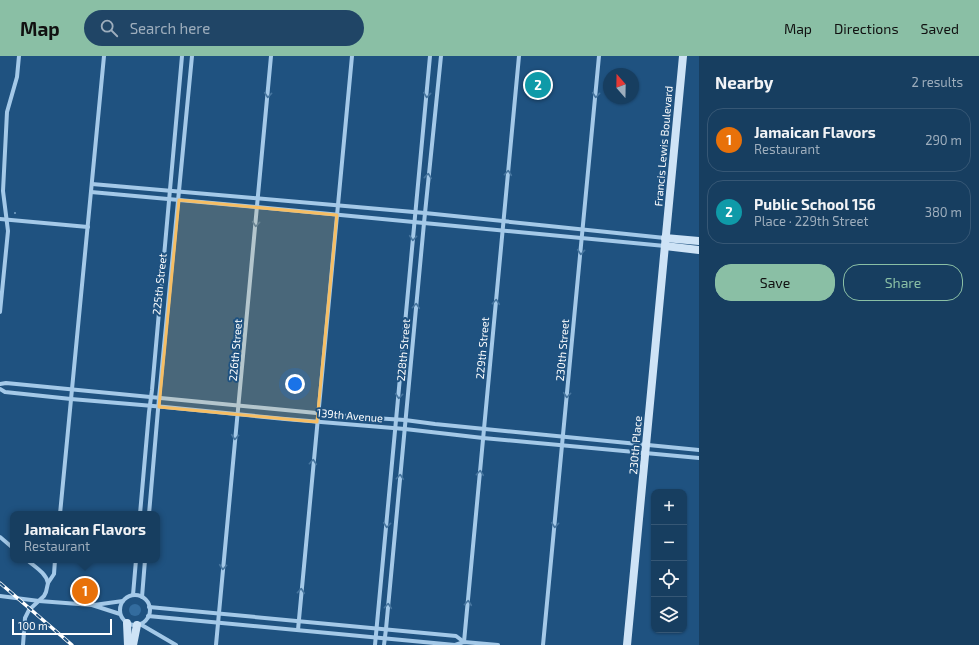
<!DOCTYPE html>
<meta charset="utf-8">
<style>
body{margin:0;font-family:"Exo 2",sans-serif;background:#204566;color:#f1f3f6}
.controls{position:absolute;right:12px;bottom:12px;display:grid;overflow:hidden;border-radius:8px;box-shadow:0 1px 3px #0004}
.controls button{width:36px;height:36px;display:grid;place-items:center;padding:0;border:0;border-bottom:1px solid #365775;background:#173e60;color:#f1f3f6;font:20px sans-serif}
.compass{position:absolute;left:603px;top:12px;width:36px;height:36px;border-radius:50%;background:#173e60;box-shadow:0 1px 3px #0004;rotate:340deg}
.scale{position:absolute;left:12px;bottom:10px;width:100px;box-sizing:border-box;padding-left:4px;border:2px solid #fff;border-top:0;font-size:11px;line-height:14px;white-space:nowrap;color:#fff;-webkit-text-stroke:3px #1f5280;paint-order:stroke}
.you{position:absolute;left:295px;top:328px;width:14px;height:14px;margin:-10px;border:3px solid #fff;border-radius:50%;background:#1a73e8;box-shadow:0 0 0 6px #1a73e833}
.badge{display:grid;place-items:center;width:26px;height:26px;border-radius:50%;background:#8abfa5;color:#fff;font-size:13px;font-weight:700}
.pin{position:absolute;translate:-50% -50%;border:2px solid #fff;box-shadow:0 1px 4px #0006}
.popup{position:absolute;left:10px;top:455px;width:150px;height:52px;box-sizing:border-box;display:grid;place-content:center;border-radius:8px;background:#173e60;filter:drop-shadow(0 1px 3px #0005);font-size:13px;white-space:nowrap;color:#9eaebd}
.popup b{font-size:15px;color:#f1f3f6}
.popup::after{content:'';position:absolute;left:50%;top:100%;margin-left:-8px;border:8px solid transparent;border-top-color:#173e60}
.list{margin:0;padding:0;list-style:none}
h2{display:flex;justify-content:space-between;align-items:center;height:52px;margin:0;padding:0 16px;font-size:17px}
h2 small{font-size:13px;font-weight:400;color:#9eaebd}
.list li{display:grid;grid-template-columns:26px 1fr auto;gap:12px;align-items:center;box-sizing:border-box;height:64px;margin:0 8px 8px;padding:0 8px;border:1px solid #365775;border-radius:16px}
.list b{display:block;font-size:15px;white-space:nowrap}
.list p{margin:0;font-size:13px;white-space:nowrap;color:#9eaebd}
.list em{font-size:13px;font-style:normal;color:#9eaebd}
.actions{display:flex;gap:8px;padding:12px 16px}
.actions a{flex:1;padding:9px 0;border:1px solid #8abfa5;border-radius:16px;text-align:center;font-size:14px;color:#8abfa5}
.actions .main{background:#8abfa5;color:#111}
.icon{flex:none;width:22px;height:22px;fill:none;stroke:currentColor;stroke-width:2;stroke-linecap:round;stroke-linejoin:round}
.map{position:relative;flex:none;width:699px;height:589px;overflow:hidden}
header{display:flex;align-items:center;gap:24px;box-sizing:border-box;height:56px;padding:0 20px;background:#8abfa5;color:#111}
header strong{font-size:19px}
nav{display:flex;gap:22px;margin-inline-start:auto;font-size:14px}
.search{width:280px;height:36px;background:#204566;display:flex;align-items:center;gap:10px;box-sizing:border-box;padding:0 14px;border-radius:22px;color:#9eaebd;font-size:15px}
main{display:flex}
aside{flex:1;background:#173e60}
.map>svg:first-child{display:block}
.green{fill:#336c9e}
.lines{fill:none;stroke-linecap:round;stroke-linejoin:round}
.path{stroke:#a4c9e8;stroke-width:1;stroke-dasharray:2 3;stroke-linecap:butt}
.street{stroke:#a4c9e8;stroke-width:4}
.secondary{stroke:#cee3f6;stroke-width:8}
.rail-casing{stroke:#fff;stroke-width:3.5}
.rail{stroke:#1f5280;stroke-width:2;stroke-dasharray:6;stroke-linecap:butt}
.oneway{stroke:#47769f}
.marked{fill:#f6be64;fill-opacity:0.2;stroke:#f6be64;stroke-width:3;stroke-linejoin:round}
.labels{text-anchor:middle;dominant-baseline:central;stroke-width:4;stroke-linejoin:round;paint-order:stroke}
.street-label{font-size:11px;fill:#fff;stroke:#1f5280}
</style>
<header>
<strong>Map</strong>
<div class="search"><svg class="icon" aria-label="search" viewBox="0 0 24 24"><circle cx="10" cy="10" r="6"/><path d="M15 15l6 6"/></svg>Search here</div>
<nav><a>Map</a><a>Directions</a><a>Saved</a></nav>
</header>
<main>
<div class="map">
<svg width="699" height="589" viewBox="0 0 699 589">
<rect width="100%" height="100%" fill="#1f5280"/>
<circle class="green" cx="135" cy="554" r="6"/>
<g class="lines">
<path class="path" d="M14,157H18"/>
<g class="street">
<path d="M92,128L425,157L665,182"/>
<path d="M91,136L257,151L665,190"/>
<path d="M0,163L88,171"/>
<path d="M0,256L8,175L3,135L7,56L17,21L19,0"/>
<path d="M0,328L6,327L358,361L405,364L435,368L699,394"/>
<path d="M0,333L5,336L71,343L165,351L285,363L405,373L483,382L699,402"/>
<path d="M60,458L104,0"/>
<path d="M140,458L149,356L152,334L182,0"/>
<path d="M149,458L159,342L192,0"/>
<path d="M0,481L13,492"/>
<path d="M27,504C35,511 46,517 48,527"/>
<path d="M133,539L136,504"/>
<circle cx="135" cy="554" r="15"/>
<path d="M0,540L39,545L92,549L120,558"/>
<path d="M142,541L145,504"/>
<path d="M94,549L123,545"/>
<path d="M149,551L456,580L464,586"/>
<path d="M148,560L455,589"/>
<path d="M140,568L176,589"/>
<path d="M298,574L352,0"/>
<path d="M464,586L519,0"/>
<path d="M23,589L25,562L29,554L44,540L46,536L48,527L54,518L55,504"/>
<path d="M216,589L271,0"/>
<path d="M375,589L430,0"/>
<path d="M384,589L386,573L424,167L441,0"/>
<path d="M455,589L464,586L498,589"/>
<path d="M543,589L599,0"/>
</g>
<g class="secondary">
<path d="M665,182L699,185"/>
<path d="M665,190L699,194"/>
<path d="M127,567L128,589"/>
<path d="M133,589L137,569"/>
<path d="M627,589L683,0"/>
</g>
<g class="rail-casing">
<path id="rail" d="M0,527L72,589"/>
</g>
<use href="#rail" class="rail"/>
</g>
<defs><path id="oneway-chevron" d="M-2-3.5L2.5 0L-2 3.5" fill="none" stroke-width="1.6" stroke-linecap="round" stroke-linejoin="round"/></defs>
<g class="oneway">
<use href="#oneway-chevron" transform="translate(268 39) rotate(95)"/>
<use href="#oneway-chevron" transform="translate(427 39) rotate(96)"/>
<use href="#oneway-chevron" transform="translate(596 39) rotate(95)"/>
<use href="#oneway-chevron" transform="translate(508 117) rotate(-85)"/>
<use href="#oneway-chevron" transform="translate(428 120) rotate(-84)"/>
<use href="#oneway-chevron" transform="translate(256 168) rotate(95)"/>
<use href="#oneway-chevron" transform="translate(413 182) rotate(95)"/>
<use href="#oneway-chevron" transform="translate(581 196) rotate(95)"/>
<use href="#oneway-chevron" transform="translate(496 246) rotate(-85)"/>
<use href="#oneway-chevron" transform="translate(416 250) rotate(-85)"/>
<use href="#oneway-chevron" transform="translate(567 339) rotate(95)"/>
<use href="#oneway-chevron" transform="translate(399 340) rotate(95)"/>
<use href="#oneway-chevron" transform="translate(235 381) rotate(95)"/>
<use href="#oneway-chevron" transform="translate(313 406) rotate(-85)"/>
<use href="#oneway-chevron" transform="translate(480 417) rotate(-85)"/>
<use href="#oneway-chevron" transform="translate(400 421) rotate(-85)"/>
<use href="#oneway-chevron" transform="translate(387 469) rotate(95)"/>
<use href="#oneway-chevron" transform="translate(555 469) rotate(95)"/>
<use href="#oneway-chevron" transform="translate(223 511) rotate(95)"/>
<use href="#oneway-chevron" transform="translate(301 535) rotate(-85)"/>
<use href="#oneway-chevron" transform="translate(468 547) rotate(-85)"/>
<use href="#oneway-chevron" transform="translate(388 550) rotate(-85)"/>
</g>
<path class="marked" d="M179,144L337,159L317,366L159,351Z"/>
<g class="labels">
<g class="street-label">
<text transform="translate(663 90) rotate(-85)">Francis Lewis Boulevard</text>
<text transform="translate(159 228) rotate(-84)">225th Street</text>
<text transform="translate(482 292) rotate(-85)">229th Street</text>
<text transform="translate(235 294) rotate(-85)">226th Street</text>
<text transform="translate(403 294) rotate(-85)">228th Street</text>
<text transform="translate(562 294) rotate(-85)">230th Street</text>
<text transform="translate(350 359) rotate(5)">139th Avenue</text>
<text transform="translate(635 389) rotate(-85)">230th Place</text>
</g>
</g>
</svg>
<div class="controls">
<button>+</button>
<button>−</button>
<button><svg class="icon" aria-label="locate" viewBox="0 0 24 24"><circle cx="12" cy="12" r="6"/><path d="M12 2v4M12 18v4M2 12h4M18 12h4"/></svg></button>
<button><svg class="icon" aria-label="layers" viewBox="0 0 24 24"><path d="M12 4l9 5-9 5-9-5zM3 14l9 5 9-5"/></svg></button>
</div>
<svg class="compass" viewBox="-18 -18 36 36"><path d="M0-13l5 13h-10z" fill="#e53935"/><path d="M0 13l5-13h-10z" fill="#9eaebd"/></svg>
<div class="scale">100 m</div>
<div class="you"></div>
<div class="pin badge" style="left:85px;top:535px;background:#e8710a">1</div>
<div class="popup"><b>Jamaican Flavors</b>Restaurant</div>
<div class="pin badge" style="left:538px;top:29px;background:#0f9aa8">2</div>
</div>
<aside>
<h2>Nearby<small>2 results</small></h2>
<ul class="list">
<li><span class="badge" style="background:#e8710a">1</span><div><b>Jamaican Flavors</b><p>Restaurant</p></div><em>290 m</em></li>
<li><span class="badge" style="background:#0f9aa8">2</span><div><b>Public School 156</b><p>Place · 229th Street</p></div><em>380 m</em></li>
</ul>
<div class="actions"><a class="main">Save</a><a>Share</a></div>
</aside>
</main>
